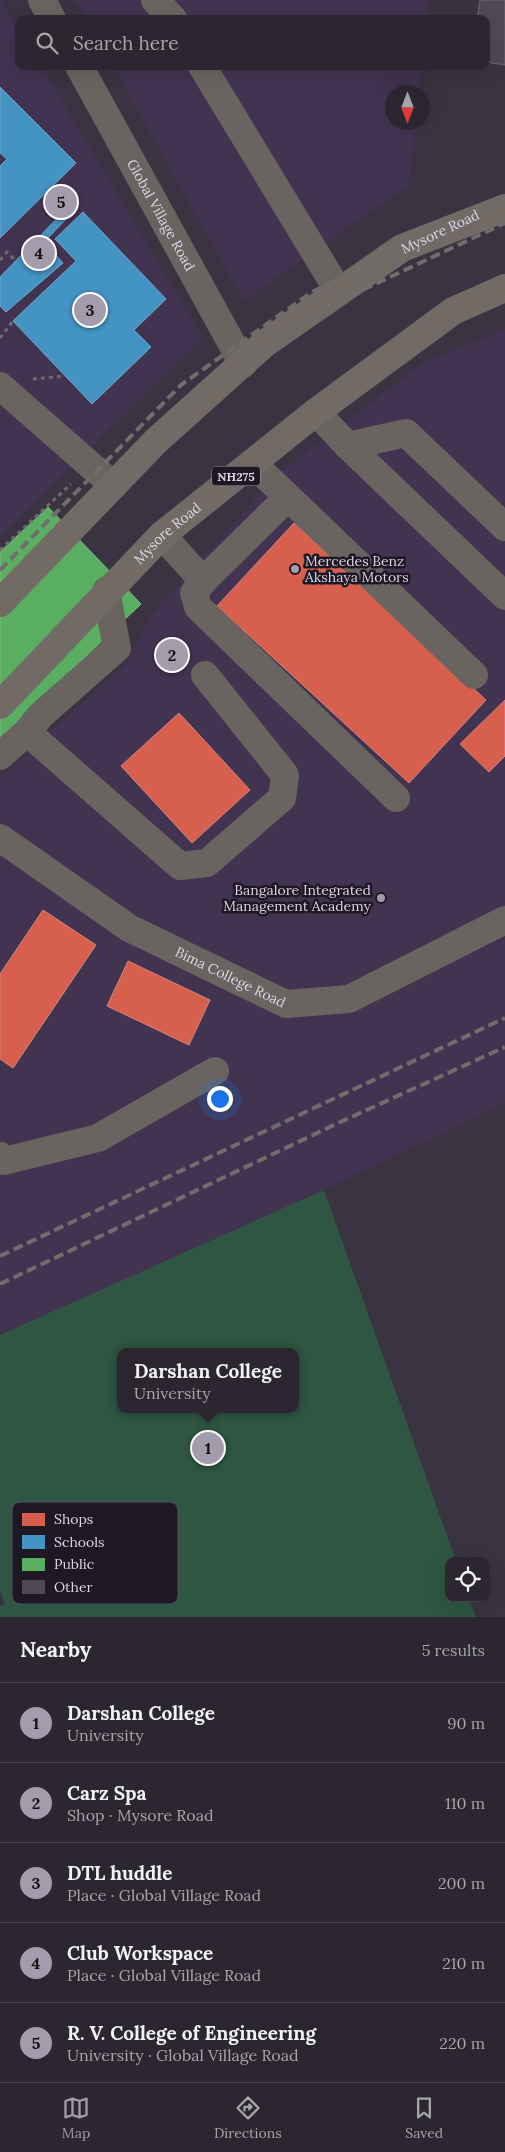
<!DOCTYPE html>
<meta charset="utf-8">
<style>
body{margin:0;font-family:Lora,serif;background:#342e39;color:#f1f3f6}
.controls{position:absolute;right:15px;bottom:15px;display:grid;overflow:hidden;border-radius:10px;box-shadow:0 5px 20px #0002}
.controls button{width:45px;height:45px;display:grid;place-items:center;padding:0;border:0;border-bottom:1px solid #48434d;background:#2c2631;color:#f1f3f6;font:25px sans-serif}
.compass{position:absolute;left:385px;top:85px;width:45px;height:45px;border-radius:50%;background:#2c2631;box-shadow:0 5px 20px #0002;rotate:180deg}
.you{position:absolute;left:219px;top:1098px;width:18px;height:18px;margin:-12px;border:4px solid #fff;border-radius:50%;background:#1a73e8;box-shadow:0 0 0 8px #1a73e833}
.badge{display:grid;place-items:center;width:32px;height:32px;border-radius:50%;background:#a39cac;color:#111;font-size:16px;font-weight:700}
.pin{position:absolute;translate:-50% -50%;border:2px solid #fff;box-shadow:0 1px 5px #0006}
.popup{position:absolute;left:117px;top:1348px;width:182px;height:65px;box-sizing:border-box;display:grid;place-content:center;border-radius:10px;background:#2c2631;filter:drop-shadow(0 1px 4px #0005);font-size:16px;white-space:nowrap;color:#a6a5ab}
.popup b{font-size:19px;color:#f1f3f6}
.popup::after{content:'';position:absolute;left:50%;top:100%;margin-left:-10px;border:10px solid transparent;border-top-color:#2c2631}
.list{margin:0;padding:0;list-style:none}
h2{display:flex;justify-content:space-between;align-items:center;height:65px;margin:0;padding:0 20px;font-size:21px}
h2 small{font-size:16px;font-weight:400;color:#a6a5ab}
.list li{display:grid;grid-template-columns:32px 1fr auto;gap:15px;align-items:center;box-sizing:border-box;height:80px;padding:0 20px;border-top:1px solid #48434d}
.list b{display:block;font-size:19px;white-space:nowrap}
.list p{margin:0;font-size:16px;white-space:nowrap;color:#a6a5ab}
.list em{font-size:16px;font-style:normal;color:#a6a5ab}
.icon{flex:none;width:28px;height:28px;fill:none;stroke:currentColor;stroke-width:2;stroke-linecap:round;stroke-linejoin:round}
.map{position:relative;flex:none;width:505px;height:1617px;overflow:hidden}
.search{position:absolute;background:#2c2631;box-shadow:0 5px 20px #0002;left:15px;right:15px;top:15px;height:55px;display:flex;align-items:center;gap:12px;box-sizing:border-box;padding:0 18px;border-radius:10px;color:#a6a5ab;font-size:19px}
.sheet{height:465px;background:#2c2631}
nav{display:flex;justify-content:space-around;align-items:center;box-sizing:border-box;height:70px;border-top:1px solid #48434d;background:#2c2631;font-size:14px;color:#a6a5ab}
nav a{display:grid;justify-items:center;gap:2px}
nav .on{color:#a39cac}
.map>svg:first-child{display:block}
.built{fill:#423451;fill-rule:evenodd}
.green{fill:#2e5642;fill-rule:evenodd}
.shops{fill:#d6604d;stroke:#d8837b}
.schools{fill:#4393c3;stroke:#71a7ce}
.public{fill:#5aae61;stroke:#81ba89}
.building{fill:#4f4955;stroke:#6d6774}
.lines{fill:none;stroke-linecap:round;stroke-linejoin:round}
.path{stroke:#706b6c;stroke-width:3;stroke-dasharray:4 4;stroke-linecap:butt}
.minor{stroke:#696460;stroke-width:28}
.highway{stroke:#726b65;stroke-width:28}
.rail{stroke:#716d6d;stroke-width:4;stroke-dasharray:10 5;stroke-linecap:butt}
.poi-dot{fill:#a39cac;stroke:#1d1824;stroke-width:2}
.labels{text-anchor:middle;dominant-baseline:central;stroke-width:5;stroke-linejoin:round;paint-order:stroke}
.shield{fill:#1d1824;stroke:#a39cac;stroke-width:1}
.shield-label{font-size:12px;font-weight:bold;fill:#dcd5e6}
.street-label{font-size:14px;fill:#dcd5e6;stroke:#1d1824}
.poi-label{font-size:14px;fill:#dcd5e6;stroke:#1d1824;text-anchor:start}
.key{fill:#1d1824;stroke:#56515e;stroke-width:1}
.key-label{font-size:14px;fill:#dcd5e6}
</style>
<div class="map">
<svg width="505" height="1617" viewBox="0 0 505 1617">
<rect width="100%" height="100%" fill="#3a3341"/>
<g class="built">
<path d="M0,0L19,29V66H41L203,338L0,536Z"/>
<path d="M76,0H427L426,19H86Z"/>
<path d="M113,66H421L418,92H392V122L415,123L409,185L244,301Z"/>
<path d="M505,329V1103L324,1190L456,1561H449V1598H469L476,1617H0V1606L5,1603L0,1591V777L126,664L152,614L276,475L424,362ZM120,1352H296V1409H120Z"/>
</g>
<path class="green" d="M324,1190L456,1561H449V1598H469L476,1617H0V1606L5,1603L0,1591V1335ZM120,1352H296V1409H120Z"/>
<g class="shops">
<path d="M294,523L486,700L409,783L217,606Z"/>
<path d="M505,700V756L489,772L460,744Z"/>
<path d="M179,713L250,790L192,843L121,766Z"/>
<path d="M43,910L96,945L13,1068L0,1059V974Z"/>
<path d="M128,961L210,1000L189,1045L107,1006Z"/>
</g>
<g class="schools">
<path d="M0,87L76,163L0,238V166L7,159L0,153Z"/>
<path d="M72,203L76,209L44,242L63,263L6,312L0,306V277Z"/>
<path d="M83,212L166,299L134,330L151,347L92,404L13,321L76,261L55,239Z"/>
</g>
<path class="public" d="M48,507L141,604L0,738V552Z"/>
<path class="building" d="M480,0H505V65L486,62V19H477Z"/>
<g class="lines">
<g class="path">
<path d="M0,260L7,252L16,261"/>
<path d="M0,338L13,321"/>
<path d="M33,379L65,376"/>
<path d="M0,550L71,484"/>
</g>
<g class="minor">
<path d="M42,0L52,19"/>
<path d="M155,0L173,19"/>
<path id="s1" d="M79,66L243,364"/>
<path d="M202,66L339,292"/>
<path d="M0,386L113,485"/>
<path d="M316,412L348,446L406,433L505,527"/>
<path d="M348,446L505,596"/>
<path d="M252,463L288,497"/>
<path d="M162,535L203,581L288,497L474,675"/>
<path d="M203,581L194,593L198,607L396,798"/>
<path d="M27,732L180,866L207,863L282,798L285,775L205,675"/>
<path d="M0,756L27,732L41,715L117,648L106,591"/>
<path id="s2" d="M0,838L129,928L286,1004L349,999L505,920"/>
<path d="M0,1156L4,1161L98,1138L215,1071"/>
</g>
<g class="highway">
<path d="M0,603L156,441L264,344L402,248L505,208"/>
<path id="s3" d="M0,705L162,535L316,412L453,311L505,288"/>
</g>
<g class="rail">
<path id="s4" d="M0,570L181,385L312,292L505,201"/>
<path d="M0,599L194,401L322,309L505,223"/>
<path d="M0,1256L505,1018"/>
<path d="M0,1284L336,1124L505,1047"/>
</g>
</g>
<g class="poi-dot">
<circle cx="295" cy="569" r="5"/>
<circle cx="381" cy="898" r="5"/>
</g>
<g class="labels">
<rect class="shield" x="212" y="466.5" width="48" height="19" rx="4"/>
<g class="shield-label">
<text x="236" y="476">NH275</text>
</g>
<g class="street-label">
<text stroke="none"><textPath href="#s1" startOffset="170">Global Village Road</textPath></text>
<text stroke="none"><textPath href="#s4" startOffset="561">Mysore Road</textPath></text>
<text stroke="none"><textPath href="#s3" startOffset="240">Mysore Road</textPath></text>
<text stroke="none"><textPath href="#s2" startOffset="270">Bima College Road</textPath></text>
</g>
<g class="poi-label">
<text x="305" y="561">Mercedes Benz<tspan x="305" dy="16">Akshaya Motors</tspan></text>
<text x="371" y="890" text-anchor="end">Bangalore Integrated<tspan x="371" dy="16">Management Academy</tspan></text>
</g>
</g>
<rect x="12" y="1502" width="166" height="102" rx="8" class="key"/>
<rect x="22" y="1513" width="23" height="13" fill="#d6604d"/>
<rect x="22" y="1535" width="23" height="14" fill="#4393c3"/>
<rect x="22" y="1558" width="23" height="13" fill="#5aae61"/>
<rect x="22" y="1580" width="23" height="14" fill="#4f4955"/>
<g class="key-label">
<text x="54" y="1524">Shops</text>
<text x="54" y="1547">Schools</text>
<text x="54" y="1569">Public</text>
<text x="54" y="1592">Other</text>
</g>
</svg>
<div class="controls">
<button><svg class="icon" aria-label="locate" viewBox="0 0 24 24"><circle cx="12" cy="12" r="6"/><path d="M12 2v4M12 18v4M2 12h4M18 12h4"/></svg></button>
</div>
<svg class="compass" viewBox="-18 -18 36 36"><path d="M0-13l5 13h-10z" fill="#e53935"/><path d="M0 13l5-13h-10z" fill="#a6a5ab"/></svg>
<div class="you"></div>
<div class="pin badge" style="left:208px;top:1448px">1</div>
<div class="popup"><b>Darshan College</b>University</div>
<div class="pin badge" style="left:172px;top:655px">2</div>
<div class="pin badge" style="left:90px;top:310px">3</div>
<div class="pin badge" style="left:39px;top:253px">4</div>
<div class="pin badge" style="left:61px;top:202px">5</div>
<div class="search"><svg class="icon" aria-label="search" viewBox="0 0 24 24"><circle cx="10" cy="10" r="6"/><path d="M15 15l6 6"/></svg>Search here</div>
</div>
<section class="sheet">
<h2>Nearby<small>5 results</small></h2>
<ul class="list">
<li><span class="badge">1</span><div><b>Darshan College</b><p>University</p></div><em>90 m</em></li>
<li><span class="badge">2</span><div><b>Carz Spa</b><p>Shop · Mysore Road</p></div><em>110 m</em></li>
<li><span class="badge">3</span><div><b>DTL huddle</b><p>Place · Global Village Road</p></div><em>200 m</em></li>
<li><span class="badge">4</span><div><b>Club Workspace</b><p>Place · Global Village Road</p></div><em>210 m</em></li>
<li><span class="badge">5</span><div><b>R. V. College of Engineering</b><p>University · Global Village Road</p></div><em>220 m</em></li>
</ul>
</section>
<nav>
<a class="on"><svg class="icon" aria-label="map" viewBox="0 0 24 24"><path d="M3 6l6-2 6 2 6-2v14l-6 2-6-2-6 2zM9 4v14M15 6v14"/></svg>Map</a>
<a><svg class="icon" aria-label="directions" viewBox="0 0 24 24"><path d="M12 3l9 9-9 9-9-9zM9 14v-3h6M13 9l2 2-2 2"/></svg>Directions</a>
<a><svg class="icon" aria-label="saved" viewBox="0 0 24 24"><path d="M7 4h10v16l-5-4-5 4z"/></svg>Saved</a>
</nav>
